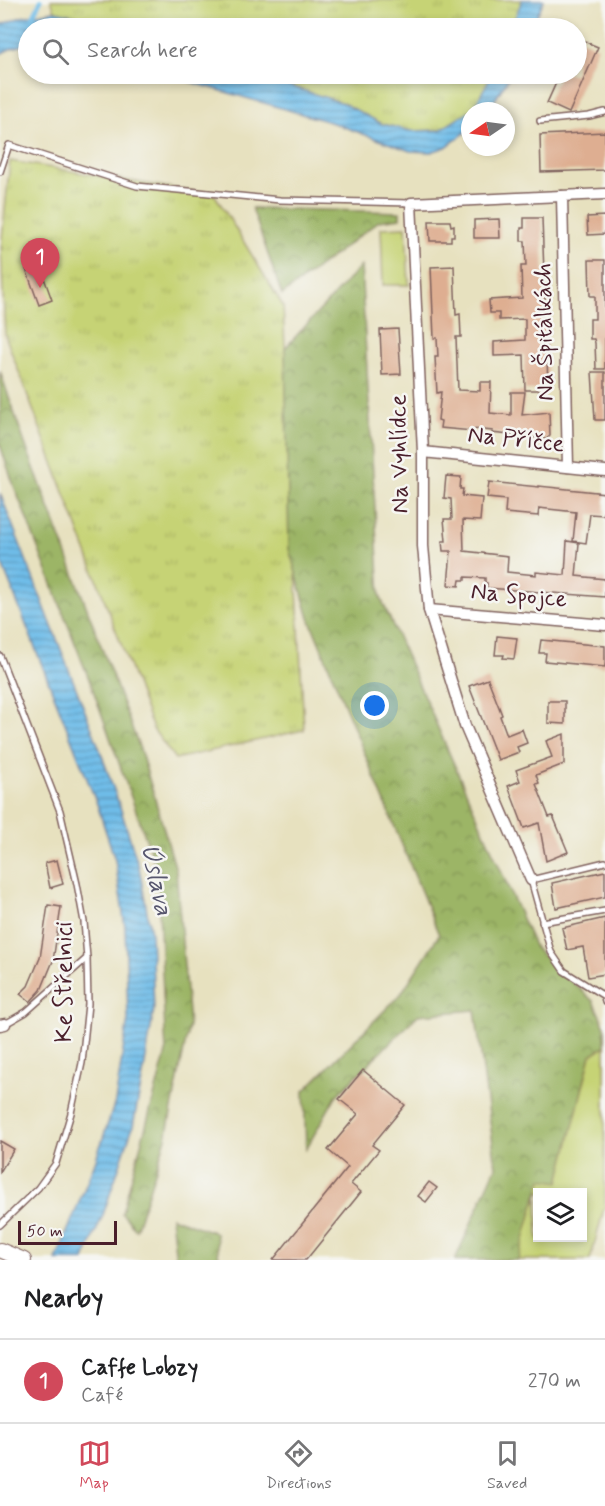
<!DOCTYPE html>
<meta charset="utf-8">
<style>
body{margin:0;font-family:Mynerve,sans-serif;background:#f6f6f6;color:#202124}
.controls{position:absolute;right:18px;bottom:18px;display:grid;overflow:hidden;border-radius:0px;box-shadow:0 3px 9px #0003}
.controls button{width:54px;height:54px;display:grid;place-items:center;padding:0;border:0;border-bottom:2px solid #e0e0e0;background:#fff;color:#202124;font:30px sans-serif}
.compass{position:absolute;left:461px;top:102px;width:54px;height:54px;border-radius:50%;background:#fff;box-shadow:0 3px 9px #0003;rotate:257deg}
.scale{position:absolute;left:18px;bottom:15px;width:99px;box-sizing:border-box;padding-left:6px;border:3px solid #4a1f2b;border-top:0;font-size:16px;line-height:21px;white-space:nowrap;color:#4a1f2b;-webkit-text-stroke:4px #f6f6f2;paint-order:stroke}
.you{position:absolute;left:375px;top:706px;width:21px;height:21px;margin:-15px;border:4px solid #fff;border-radius:50%;background:#1a73e8;box-shadow:0 0 0 9px #1a73e833}
.badge{display:grid;place-items:center;width:39px;height:39px;border-radius:50%;background:#d1495b;color:#fff;font-size:20px;font-weight:700}
.pin{position:absolute;translate:-50% -50px;filter:drop-shadow(0 2px 3px #0008)}
.pin::after{content:'';position:absolute;top:32px;width:21px;height:18px;background:inherit;clip-path:polygon(0 0,100% 0,50% 100%)}
.list{margin:0;padding:0;list-style:none}
h2{display:flex;justify-content:space-between;align-items:center;height:78px;margin:0;padding:0 24px;font-size:26px}
h2 small{font-size:20px;font-weight:400;color:#757577}
.list li{display:grid;grid-template-columns:39px 1fr auto;gap:18px;align-items:center;box-sizing:border-box;height:84px;padding:0 24px;border-top:2px solid #e0e0e0}
.list b{display:block;font-size:22px;white-space:nowrap}
.list p{margin:0;font-size:20px;white-space:nowrap;color:#757577}
.list em{font-size:20px;font-style:normal;color:#757577}
.icon{flex:none;width:33px;height:33px;fill:none;stroke:currentColor;stroke-width:2;stroke-linecap:round;stroke-linejoin:round}
.map{position:relative;flex:none;width:605px;height:1260px;overflow:hidden}
.search{position:absolute;background:#fff;box-shadow:0 3px 9px #0003;left:18px;right:18px;top:18px;height:66px;display:flex;align-items:center;gap:15px;box-sizing:border-box;padding:0 21px;border-radius:33px;color:#757577;font-size:22px}
.sheet{height:162px;background:#fff}
nav{display:flex;justify-content:space-around;align-items:center;box-sizing:border-box;height:84px;border-top:2px solid #e0e0e0;background:#fff;font-size:16px;color:#757577}
nav a{display:grid;justify-items:center;gap:3px}
nav .on{color:#d1495b}
.map>svg:first-child{display:block}
.grass{fill:url(#grass-tufts);stroke:#887950;stroke-width:1.5}
.forest{fill:url(#forest-crowns);stroke:#736a48;stroke-width:1.5}
.green{fill:#c6d374;stroke:#887950;stroke-width:1.5}
.water{fill:url(#water-rules);stroke:#5c6e8a;stroke-width:1.5}
.lines{fill:none;stroke-linecap:round;stroke-linejoin:round}
.stream{stroke:#6fbde9;stroke-width:4}
.building{fill:#deae91}
.service-casing{stroke:#81635f;stroke-width:8}
.minor-casing{stroke:#81635f;stroke-width:13}
.tertiary-casing{stroke:#81635f;stroke-width:16}
.service{stroke:#fff;stroke-width:5}
.minor{stroke:#fff;stroke-width:10}
.tertiary{stroke:#fff;stroke-width:14}
.labels{text-anchor:middle;dominant-baseline:central;stroke-width:5;stroke-linejoin:round;paint-order:stroke}
.street-label{font-size:24px;fill:#4a1f2b;stroke:#f6f6f2}
.water-label{font-size:26px;font-style:italic;fill:#57566e;stroke:#f6f6f2}
</style>
<div class="map">
<svg width="605" height="1260" viewBox="0 0 605 1260">
<defs>
<pattern id="grass-tufts" width="24" height="20" patternUnits="userSpaceOnUse" patternTransform="scale(1.5)"><rect width="24" height="20" fill="#c6d374"/><path d="M3 7l-1-3M5 7V3M7 7l1-3M15 17l-1-3M17 17v-4M19 17l1-3" fill="none" stroke="#acb565"/></pattern>
<pattern id="forest-crowns" width="20" height="18" patternUnits="userSpaceOnUse" patternTransform="scale(1.5)"><rect width="20" height="18" fill="#9cb566"/><path d="M2 6a3 3 0 1 1 6 0M12 15a3 3 0 1 1 6 0" fill="none" stroke="#819354"/></pattern>
<pattern id="water-rules" width="6" height="5" patternUnits="userSpaceOnUse" patternTransform="scale(1.5)"><rect width="6" height="5" fill="#6fbde9"/><path d="M0 2.5h6" fill="none" stroke="#5d99bd"/></pattern>
</defs>
<rect width="100%" height="100%" fill="#f6f6f2"/>
<filter id="ink" filterUnits="userSpaceOnUse"><feTurbulence type="fractalNoise" baseFrequency=".0167" numOctaves="2"/><feDisplacementMap in="SourceGraphic" scale="12" xChannelSelector="R" yChannelSelector="G"/><feConvolveMatrix kernelMatrix="1 2 1 2 8 2 1 2 1" color-interpolation-filters="sRGB"/></filter>
<filter id="wash" filterUnits="userSpaceOnUse"><feTurbulence type="fractalNoise" baseFrequency=".008" numOctaves="4" result="noise"/><feDisplacementMap in="SourceGraphic" scale="24" xChannelSelector="R" yChannelSelector="G"/><feGaussianBlur stdDeviation="1.35" result="paint"/><feColorMatrix in="noise" values="0 0 0 0 0 0 0 0 0 0 0 0 0 0 0 0 0 1.4 0 .05"/><feComposite in="paint" operator="in"/></filter>
<g filter="url(#wash)">
<rect width="100%" height="100%" fill="#e7e1bf"/>
<g class="grass">
<path d="M51,0H522L511,28H117L85,18L55,11Z"/>
<path d="M252,74H492L473,109L440,130L411,131L382,124L343,103Z"/>
<path d="M10,161L215,195L283,306L304,730L175,759L153,729L5,335L1,248Z"/>
</g>
<g class="forest">
<path d="M252,208L400,212V218L379,221L282,295Z"/>
<path d="M361,266L380,596L535,948L593,1001L605,1027V1046L591,1055L559,1182L542,1180L518,1260H455L496,1167L475,1010L418,1015L336,1096L306,1149L304,1091L401,994L439,935L309,618L289,549L285,348Z"/>
<path d="M0,371L24,441L141,752L176,870L189,1025L166,1138L136,1230L122,1213L166,1053L157,870L92,687L14,486L0,445Z"/>
<path d="M171,1217L216,1233L219,1260H176Z"/>
</g>
<g class="green">
<path d="M406,227L409,285H383L381,228Z"/>
<path d="M605,1046V1205L590,1260H518L537,1194L538,1238H582V1192H538L542,1179L559,1182L591,1055Z"/>
</g>
<g class="water">
<path d="M522,0H544L531,28H511Z"/>
<path d="M55,11L85,18L117,28H28V44L12,48L0,54V25L21,17Z"/>
<path d="M163,74H252L343,103L382,124L411,131L440,130L473,109L492,74H511L488,111H470V129L446,147L431,152L410,151L333,123Z"/>
<path d="M0,493L99,747L120,807L139,867L151,933L154,1009L144,1070L133,1126L103,1215L84,1260H56L95,1162L115,1102L128,1019L125,927L115,860L97,804L0,559Z"/>
</g>
<g class="lines">
<path class="stream" d="M32,18L41,0"/>
</g>
<g id="blocks">
<g class="building">
<path d="M576,38L598,47L569,113L547,103L560,74H576Z"/>
<path d="M605,132V170L541,172L540,135Z"/>
<path d="M605,216V234L588,235L587,217Z"/>
<path d="M524,218H542L548,386L543,387V390H525L524,355L494,356V342L525,340V319L499,320V313H490L489,300L522,298L521,266H526L525,241H521V228H524Z"/>
<path d="M499,219L500,238H474V220Z"/>
<path d="M429,221H450L451,226L454,225V236H451V241H430Z"/>
<path d="M589,260H605V369H596L595,343L594,339H590V319H595V296H590Z"/>
<path d="M39,264L52,300L39,305L26,269Z"/>
<path d="M454,266L456,315L460,314L461,337H456L458,390L480,391V382H491L490,413L511,415V392H525L522,415L549,412L550,436L546,439L492,433L493,431L473,429V431L440,428L441,421L438,420L441,392L437,393L435,357H438L437,338H434L431,267Z"/>
<path d="M398,329L401,374L382,375L380,330Z"/>
<path d="M592,372H605V420H595Z"/>
<path d="M446,476L461,477L460,489H463L462,496L482,498L480,521L463,520L464,551L508,556L507,572L536,575V572L565,575L567,541L579,543L576,576L605,579V597L487,588V583H485V578L465,577V580H460L459,586L448,585L451,551H443L442,541H446L444,519H452L451,499L444,498Z"/>
<path d="M489,482L539,487V486L605,493L604,515L590,514L586,543L573,541L576,512L539,508L538,516L505,513L506,500L487,498Z"/>
<path d="M497,636L517,638L514,659L503,658L504,655H495Z"/>
<path d="M541,640L605,646V667L545,661L546,653H539Z"/>
<path d="M488,679L502,715L500,716L507,735L522,729L527,743L517,747L519,752L498,760L469,686Z"/>
<path d="M548,701H565V724L548,723Z"/>
<path d="M564,734V764L536,775L539,783L536,784L549,817L553,816L568,852L546,861L539,823L524,828L508,786L520,781L516,770L552,757L546,741Z"/>
<path d="M57,860L63,884L50,888L45,863Z"/>
<path d="M605,871V897L556,908L552,883Z"/>
<path d="M48,905L61,907L53,961L41,990L30,1002L20,994L28,986L40,958Z"/>
<path d="M605,918V974L588,977L583,947L567,950L562,928Z"/>
<path d="M363,1070L405,1105L372,1145L379,1150L351,1184L361,1192L306,1260H273L348,1167L328,1150L358,1114L339,1099Z"/>
<path d="M0,1141L14,1149L0,1172Z"/>
<path d="M429,1182L437,1188L426,1202L418,1196Z"/>
</g>
</g>
</g>
<g filter="url(#ink)">
<use href="#blocks" fill-opacity="0" stroke="#81635f" stroke-width="1.5"/>
<g class="lines">
<g class="service-casing">
<g id="service">
<path d="M540,121L589,116L605,112"/>
<path d="M0,172L9,145L137,186L280,200L411,203"/>
<path d="M0,656L60,811L77,884L84,922L87,958L88,1004L82,1063L71,1113L56,1163L38,1188L0,1225"/>
<path d="M605,862L531,880L551,952L564,971L604,996L605,1002"/>
<path d="M542,922L605,911"/>
<path d="M5,1024L26,1012L87,958"/>
</g>
</g>
<g class="minor-casing">
<g id="minor">
<path d="M562,196L568,467"/>
<path d="M423,452L605,471"/>
<path d="M429,610L605,625"/>
<path d="M531,880L465,726L429,610L423,546V452L411,203L605,194"/>
<path d="M0,1025L5,1024"/>
</g>
</g>
<g class="tertiary-casing">
<path id="tertiary" d="M0,1250L24,1260"/>
</g>
<use href="#service" class="service"/>
<use href="#minor" class="minor"/>
<use href="#tertiary" class="tertiary"/>
</g>
</g>
<g class="labels">
<g class="street-label">
<text transform="translate(545 332) rotate(-91)">Na Špitálkách</text>
<text transform="translate(516 440) rotate(6)">Na Příčce</text>
<text transform="translate(400 454) rotate(-91)">Na Vyhlídce</text>
<text transform="translate(519 596) rotate(5)">Na Spojce</text>
<text transform="translate(64 982) rotate(-90)">Ke Střelnici</text>
</g>
<g class="water-label">
<text transform="translate(156 879) rotate(78)">Úslava</text>
</g>
</g>
</svg>
<div class="controls">
<button><svg class="icon" aria-label="layers" viewBox="0 0 24 24"><path d="M12 4l9 5-9 5-9-5zM3 14l9 5 9-5"/></svg></button>
</div>
<svg class="compass" viewBox="-18 -18 36 36"><path d="M0-13l5 13h-10z" fill="#e53935"/><path d="M0 13l5-13h-10z" fill="#757577"/></svg>
<div class="scale">50 m</div>
<div class="you"></div>
<div class="pin badge" style="left:40px;top:288px">1</div>
<div class="search"><svg class="icon" aria-label="search" viewBox="0 0 24 24"><circle cx="10" cy="10" r="6"/><path d="M15 15l6 6"/></svg>Search here</div>
</div>
<section class="sheet">
<h2>Nearby<small></small></h2>
<ul class="list">
<li><span class="badge">1</span><div><b>Caffe Lobzy</b><p>Café</p></div><em>270 m</em></li>
</ul>
</section>
<nav>
<a class="on"><svg class="icon" aria-label="map" viewBox="0 0 24 24"><path d="M3 6l6-2 6 2 6-2v14l-6 2-6-2-6 2zM9 4v14M15 6v14"/></svg>Map</a>
<a><svg class="icon" aria-label="directions" viewBox="0 0 24 24"><path d="M12 3l9 9-9 9-9-9zM9 14v-3h6M13 9l2 2-2 2"/></svg>Directions</a>
<a><svg class="icon" aria-label="saved" viewBox="0 0 24 24"><path d="M7 4h10v16l-5-4-5 4z"/></svg>Saved</a>
</nav>
